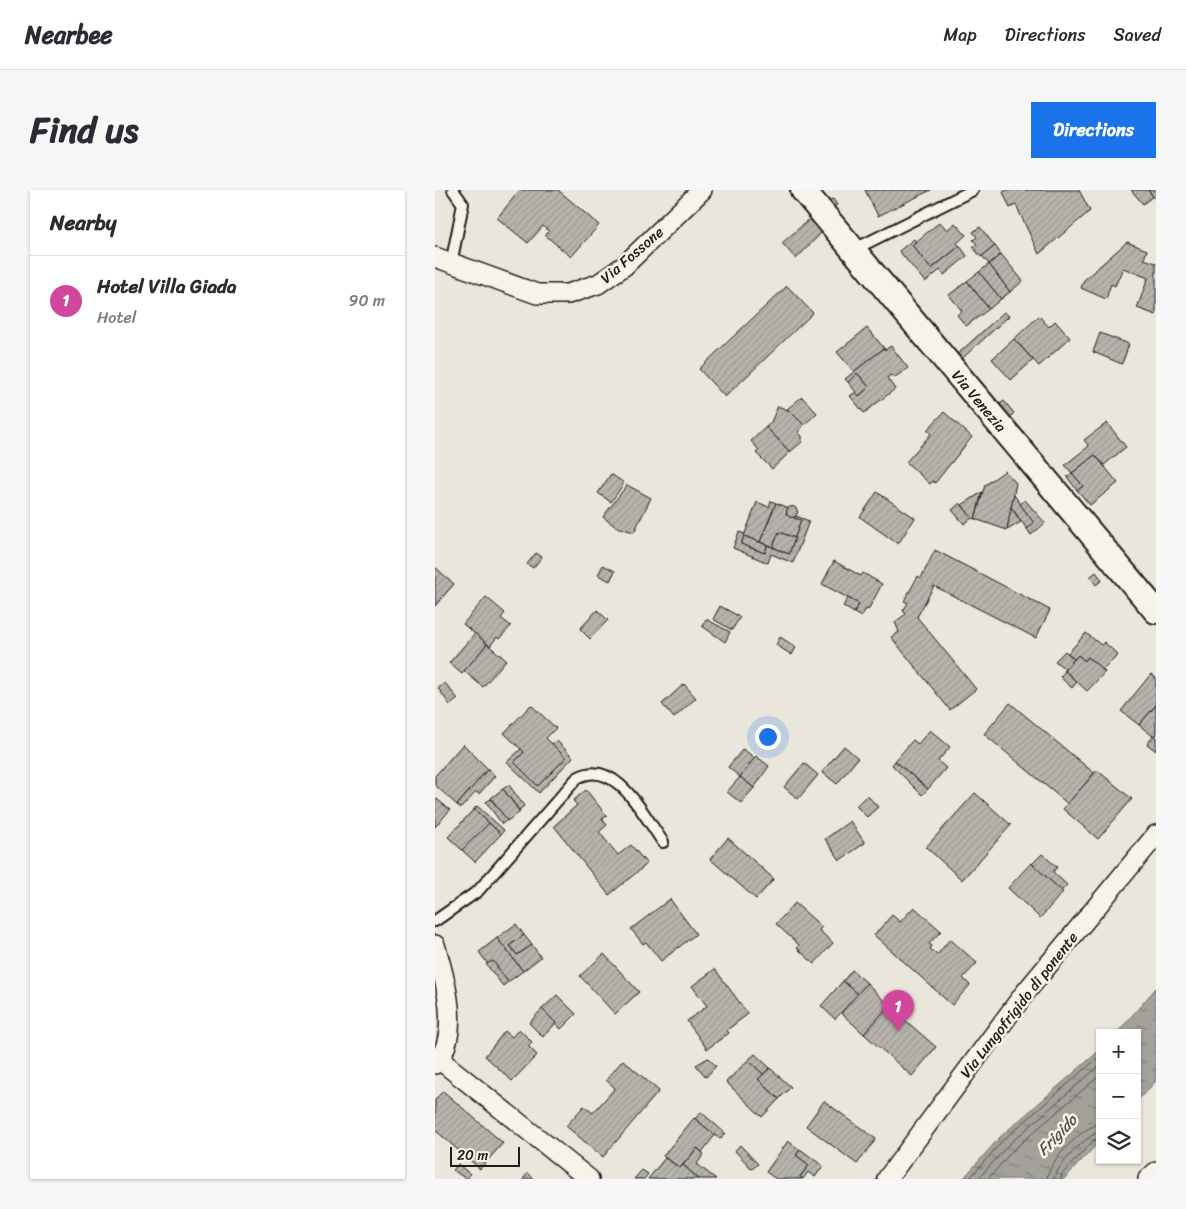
<!DOCTYPE html>
<meta charset="utf-8">
<style>
body{margin:0;font-family:Sriracha,sans-serif;background:#f7f7f7;color:#2b2b33}
.controls{position:absolute;right:15px;bottom:15px;display:grid;overflow:hidden;border-radius:0px;box-shadow:0 1px 4px #0004}
.controls button{width:45px;height:45px;display:grid;place-items:center;padding:0;border:0;border-bottom:1px solid #e1e1e2;background:#fff;color:#2b2b33;font:25px sans-serif}
.scale{position:absolute;left:15px;bottom:12px;width:70px;box-sizing:border-box;padding-left:5px;border:2px solid #1c1c1c;border-top:0;font-size:14px;line-height:18px;white-space:nowrap;color:#1c1c1c;-webkit-text-stroke:4px #f7f3e8;paint-order:stroke}
.you{position:absolute;left:332px;top:546px;width:18px;height:18px;margin:-12px;border:4px solid #fff;border-radius:50%;background:#1a73e8;box-shadow:0 0 0 8px #1a73e833}
.badge{display:grid;place-items:center;width:32px;height:32px;border-radius:50%;background:#1a73e8;color:#fff;font-size:16px;font-weight:700}
.pin{position:absolute;translate:-50% -41px;filter:drop-shadow(0 1px 2px #0008)}
.pin::after{content:'';position:absolute;top:26px;width:18px;height:15px;background:inherit;clip-path:polygon(0 0,100% 0,50% 100%)}
.list{margin:0;padding:0;list-style:none}
h2{display:flex;justify-content:space-between;align-items:center;height:65px;margin:0;padding:0 20px;font-size:21px}
h2 small{font-size:16px;font-weight:400;color:#7c7c81}
.list li{display:grid;grid-template-columns:32px 1fr auto;gap:15px;align-items:center;box-sizing:border-box;height:90px;padding:0 20px;border-top:1px solid #e1e1e2}
.list b{display:block;font-size:19px;white-space:nowrap}
.list p{margin:0;font-size:16px;white-space:nowrap;color:#7c7c81}
.list em{font-size:16px;font-style:normal;color:#7c7c81}
.icon{flex:none;width:28px;height:28px;fill:none;stroke:currentColor;stroke-width:2;stroke-linecap:round;stroke-linejoin:round}
.map{position:relative;flex:none;width:721px;height:989px;overflow:hidden;border-radius:0px}
header{display:flex;align-items:center;gap:30px;box-sizing:border-box;height:70px;padding:0 25px;background:#fff;border-bottom:1px solid #e1e1e2}
header strong{font-size:24px}
nav{display:flex;gap:28px;margin-inline-start:auto;font-size:18px}
.intro{display:flex;align-items:center;justify-content:space-between;box-sizing:border-box;height:120px;padding:0 30px}
h1{margin:0;font-size:35px}
.button{padding:12px 22px;border-radius:0px;background:#1a73e8;color:#fff;font-size:18px;font-weight:700}
main{display:flex;gap:30px;padding:0 30px}
aside{flex:1;background:#fff;border-radius:0px;box-shadow:0 1px 4px #0004}
.map>svg:first-child{display:block}
.water{fill:url(#water-ripples);stroke:#6d6c68}
.lines{fill:none;stroke-linecap:round;stroke-linejoin:round}
.shore{stroke:#52514e;stroke-width:1}
.building{fill:url(#building-hatch);stroke:#1c1c1c}
.service-casing{stroke:#1c1c1c;stroke-width:14}
.minor-casing{stroke:#1c1c1c;stroke-width:22}
.tertiary-casing{stroke:#1c1c1c;stroke-width:28}
.service{stroke:#f7f3e8;stroke-width:10}
.minor{stroke:#f7f3e8;stroke-width:19}
.tertiary{stroke:#f7f3e8;stroke-width:24}
.labels{text-anchor:middle;dominant-baseline:central;stroke-width:5;stroke-linejoin:round;paint-order:stroke}
.street-label{font-size:15px;fill:#1c1c1c;stroke:#f7f3e8}
.water-label{font-size:16px;font-style:italic;fill:#52514e;stroke:#f7f3e8}
</style>
<header>
<strong>Nearbee</strong>
<nav><a>Map</a><a>Directions</a><a>Saved</a></nav>
</header>
<div class="intro"><h1>Find us</h1><a class="button">Directions</a></div>
<main>
<aside>
<h2>Nearby<small></small></h2>
<ul class="list">
<li><span class="badge" style="background:#d1479c">1</span><div><b>Hotel Villa Giada</b><p>Hotel</p></div><em>90 m</em></li>
</ul>
</aside>
<div class="map">
<svg width="721" height="989" viewBox="0 0 721 989">
<defs>
<pattern id="water-ripples" width="26" height="14" patternUnits="userSpaceOnUse" patternTransform="scale(1.25)"><rect width="26" height="14" fill="#a3a19a"/><path d="M2 4q2-2 4 0t4 0M15 11q2-2 4 0t4 0" fill="none" stroke="#84827d"/></pattern>
<pattern id="building-hatch" width="6" height="6" patternUnits="userSpaceOnUse" patternTransform="scale(1.25)"><rect width="6" height="6" fill="#b6b4ac"/><path d="M-1 1l2-2M0 6l6-6M5 7l2-2" fill="none" stroke="#9c9a93"/></pattern>
</defs>
<rect width="100%" height="100%" fill="#eae6dc"/>
<filter id="ink" filterUnits="userSpaceOnUse"><feTurbulence type="fractalNoise" baseFrequency=".02" numOctaves="2"/><feDisplacementMap in="SourceGraphic" scale="10" xChannelSelector="R" yChannelSelector="G"/><feConvolveMatrix kernelMatrix="1 2 1 2 8 2 1 2 1" color-interpolation-filters="sRGB"/></filter>
<g filter="url(#ink)">
<g class="water">
<path d="M721,798V891L702,911V843H682Z"/>
<path d="M665,860V951L629,989H528L565,947Z"/>
</g>
<g class="lines">
<g class="shore">
<path d="M534,989L568,950L665,866"/>
<path d="M543,989L573,955L665,875"/>
<path d="M553,989L578,960L665,885"/>
<path d="M612,989C612,973 649,935 665,934"/>
<path d="M619,989C620,978 654,942 665,942"/>
<path d="M626,989L627,984L659,950L665,948"/>
</g>
</g>
<g class="building">
<path d="M85,0H123L164,35L136,67L110,45L114,41L108,36L93,53L62,28Z"/>
<path d="M430,0H496L443,26Z"/>
<path d="M572,0H644L655,21L604,64L581,15L575,18L568,2Z"/>
<path d="M696,0H713L718,6L708,14Z"/>
<path d="M713,0H721V10L718,6Z"/>
<path d="M398,9L402,15L395,18L391,12Z"/>
<path d="M378,26L390,39L361,69L347,53Z"/>
<path d="M505,32L512,40L520,33L531,45L522,53L525,56L496,79L477,55Z"/>
<path d="M545,37L560,56L546,67L538,57L542,54L538,50L542,47L538,42Z"/>
<path d="M479,49L481,52L477,55L496,79L525,56L532,66L509,85L505,80L490,92L464,61Z"/>
<path d="M692,52L712,60L709,69L721,73V125L702,118L713,88L688,78L680,96L676,94L671,109L646,98L649,90Z"/>
<path d="M560,56L566,64L554,74L547,66Z"/>
<path d="M566,64L588,91L575,102L554,74Z"/>
<path d="M554,74L575,102L566,109L544,82Z"/>
<path d="M544,82L566,109L554,119L532,91Z"/>
<path d="M532,91L554,119L531,136L522,125L527,121L514,105Z"/>
<path d="M352,96L378,123L290,207L264,179Z"/>
<path d="M569,122L574,126L520,175L516,170Z"/>
<path d="M604,126L614,137L620,131L635,148L604,176L579,149Z"/>
<path d="M432,138L449,158L419,182L402,162Z"/>
<path d="M665,143L694,154L687,174L658,162Z"/>
<path d="M579,149L598,170L576,190L557,169Z"/>
<path d="M456,156L473,178L459,188L456,185L452,188L460,199L429,223L415,206L421,202L424,206L434,197L422,183L413,192L410,189L449,158L450,160Z"/>
<path d="M422,183L434,197L424,206L413,192Z"/>
<path d="M367,207L382,223L369,235L352,219Z"/>
<path d="M569,211L579,223L573,229L562,216Z"/>
<path d="M343,216L355,221L369,235L363,242L367,246V252L355,262L331,237L336,232Z"/>
<path d="M509,222L537,247L500,293L498,291L495,294L471,272L496,244L492,240Z"/>
<path d="M672,233L691,257L669,275L660,265L637,283L630,275L654,256L649,250Z"/>
<path d="M331,237L355,262L337,279L321,263L324,260L316,251Z"/>
<path d="M660,265L683,293L655,315L642,300L648,296L637,283Z"/>
<path d="M570,281L581,293L572,340L540,329L550,295Z"/>
<path d="M637,283L648,296L642,300L632,287Z"/>
<path d="M176,284L189,293L176,312L163,303Z"/>
<path d="M192,295L216,308L199,342L181,337L168,327Z"/>
<path d="M442,302L480,328L463,354L425,327Z"/>
<path d="M547,302L540,329L537,328L527,315Z"/>
<path d="M579,305L599,333L592,339L576,317Z"/>
<path d="M590,310L610,333L596,345L592,339L599,333L585,314Z"/>
<path d="M336,311L341,313L325,352L309,346L322,312L334,317Z"/>
<path d="M341,313L353,318L351,324L366,330L360,348L344,342L338,357L325,352Z"/>
<path d="M525,313L537,328L529,334L517,320Z"/>
<circle cx="357" cy="322" r="5.5"/>
<path d="M576,317L586,332L572,340Z"/>
<path d="M361,326L374,331L358,373L336,364L333,373L298,358L304,342L310,344L306,354L330,363L332,355L354,364L366,330L359,328Z"/>
<path d="M344,342L360,348L354,364L338,357Z"/>
<path d="M309,346L332,355L330,363L306,354Z"/>
<path d="M500,360L615,420L601,448L499,396L482,427L541,499L515,520L456,447L464,442L460,432L471,424L468,421L473,413L469,411L483,386L486,388Z"/>
<path d="M101,363L107,367L98,378L92,374Z"/>
<path d="M399,371L426,386L428,383L447,394L433,420L431,419L426,427L419,423L424,414L387,394Z"/>
<path d="M168,375L180,381L175,391L163,385Z"/>
<path d="M0,377L19,394L0,416Z"/>
<path d="M661,382L667,390L661,395L655,387Z"/>
<path d="M51,407L70,423L66,428L76,436L64,449L62,447L55,456L28,434Z"/>
<path d="M413,408L424,414L419,423L408,416Z"/>
<path d="M285,416L305,427L297,440L278,429Z"/>
<path d="M162,420L173,430L155,449L145,439Z"/>
<path d="M271,429L295,442L290,452L267,436Z"/>
<path d="M40,443L52,454L27,484L14,473Z"/>
<path d="M651,443L666,455L669,452L683,465L668,480L653,467L650,471L643,465L639,469L633,463Z"/>
<path d="M345,447L361,457L357,465L341,455Z"/>
<path d="M52,454L71,470L48,497L29,481Z"/>
<path d="M630,461L639,469L630,479L620,471Z"/>
<path d="M643,465L650,471L653,467L670,482L652,501L629,480Z"/>
<path d="M630,481L642,492L637,498L625,487Z"/>
<path d="M716,484L721,488V515L704,535L686,521Z"/>
<path d="M10,493L23,509L15,515L3,498Z"/>
<path d="M249,494L261,508L239,528L227,514Z"/>
<path d="M575,513L659,583L633,614L549,544Z"/>
<path d="M96,515L121,538L111,548L131,568L103,596L79,572L89,562L69,543Z"/>
<path d="M721,515V543L718,546L704,535Z"/>
<path d="M495,540L515,557L503,571L511,578L493,599L460,571L478,550L483,554Z"/>
<path d="M721,543V561L712,554Z"/>
<path d="M121,550L138,567L104,603L72,572L86,559L89,562L79,572L103,596L131,568L117,554Z"/>
<path d="M28,554L53,579L22,615L0,595V586Z"/>
<path d="M409,556L423,568L402,594L387,582Z"/>
<path d="M308,559L320,568L305,587L293,577Z"/>
<path d="M321,566L334,576L319,598L305,587Z"/>
<path d="M460,571L493,599L487,605L457,575Z"/>
<path d="M369,573L383,585L363,609L349,597Z"/>
<path d="M53,579L60,586L44,604L41,602L26,618L22,615Z"/>
<path d="M662,580L697,609L663,649L628,619Z"/>
<path d="M305,587L319,598L306,613L292,602Z"/>
<path d="M74,595L89,616L84,620L68,599Z"/>
<path d="M68,599L85,622L72,631L56,608Z"/>
<path d="M151,600L172,626L167,629L172,635L164,642L183,665L196,655L212,674L174,705L119,636L142,615L138,611Z"/>
<path d="M540,603L576,635L527,690L491,657Z"/>
<path d="M432,605L443,617L432,627L421,616Z"/>
<path d="M2,609L15,620L0,637V611Z"/>
<path d="M56,609L72,630L67,634L51,612Z"/>
<path d="M42,616L69,640L66,644L39,619Z"/>
<path d="M39,619L54,633L27,660L13,647Z"/>
<path d="M415,631L430,653L405,670L390,649Z"/>
<path d="M54,633L66,644L40,672L27,660Z"/>
<path d="M293,648L339,689L321,709L275,669Z"/>
<path d="M607,664L622,677L618,682L632,695L626,701L597,674Z"/>
<path d="M596,673L628,702L605,728L573,698Z"/>
<path d="M235,709L261,744L226,771L211,752L208,754L196,739Z"/>
<path d="M360,713L387,737L384,740L398,753L379,774L362,758L364,755L341,734Z"/>
<path d="M479,717L506,741L494,754L497,756L495,759L502,765L515,749L542,773L528,788L535,795L517,815L439,745L457,725L465,732Z"/>
<path d="M81,734L89,745L75,755L82,765L97,755L106,767L88,781L62,748Z"/>
<path d="M89,745L97,755L82,765L75,755Z"/>
<path d="M62,748L88,781L73,792L58,771L53,774L44,762Z"/>
<path d="M169,764L204,802L180,824L145,786Z"/>
<path d="M58,771L73,792L68,796L51,774Z"/>
<path d="M280,779L313,824L292,840L294,843L272,859L252,831L272,816L257,796Z"/>
<path d="M417,780L432,793L423,804L408,791Z"/>
<path d="M408,791L423,804L400,829L386,816Z"/>
<path d="M432,793L454,816L429,844L406,823Z"/>
<path d="M122,805L141,824L126,839L107,819Z"/>
<path d="M454,816L501,857L477,886L429,844Z"/>
<path d="M107,819L121,833L108,847L94,833Z"/>
<path d="M84,839L97,852L93,856L102,865L77,891L50,866L70,841L77,847Z"/>
<path d="M320,864L335,878L328,884L313,870Z"/>
<path d="M273,868L281,876L271,887L261,875Z"/>
<path d="M188,870L224,901L168,967L131,936L149,916L158,923L180,898L171,890Z"/>
<path d="M313,870L328,884L323,889L344,909L327,927L291,892Z"/>
<path d="M335,878L356,897L344,909L323,889Z"/>
<path d="M8,901L68,953L45,979L0,940V910Z"/>
<path d="M389,911L441,949L422,974L371,936Z"/>
<path d="M266,922L290,943L285,949L260,929Z"/>
<path d="M259,928L280,945L267,962L262,958L245,978L228,966Z"/>
<path d="M353,951L365,960L361,965L374,975L365,987L367,989H341L331,982Z"/>
<path d="M305,955L323,974L317,979L300,961Z"/>
<path d="M262,958L269,964L262,974L281,989H264L248,975Z"/>
<path d="M365,959L388,976L380,987L373,982L368,989L365,987L374,975L361,965Z"/>
<path d="M230,968L245,978L248,975L264,989H213Z"/>
<path d="M23,974L35,984L31,989L18,980Z"/>
<path d="M207,980L213,984L209,989H199Z"/>
<path d="M93,983L99,989H88Z"/>
</g>
<g class="lines">
<g class="service-casing">
<g id="service">
<path d="M418,60L538,0"/>
<path d="M16,74L28,14L18,0"/>
<path d="M0,731L43,701L142,588C180,566 209,626 228,652"/>
</g>
</g>
<g class="minor-casing">
<g id="minor">
<path d="M0,67L102,104H133L163,94L189,76L267,0"/>
<path d="M0,755C10,788 27,846 0,874"/>
<path d="M5,870L154,989"/>
<path d="M452,989L589,804L721,645"/>
<path d="M713,989L721,982"/>
</g>
</g>
<g class="tertiary-casing">
<path id="tertiary" d="M368,0L721,421"/>
</g>
<use href="#service" class="service"/>
<use href="#minor" class="minor"/>
<use href="#tertiary" class="tertiary"/>
</g>
</g>
<g class="labels">
<g class="street-label">
<text transform="translate(197 65) rotate(-41)">Via Fossone</text>
<text transform="translate(544 211) rotate(50)">Via Venezia</text>
<text transform="translate(584 815) rotate(-52)">Via Lungofrigido di ponente</text>
</g>
<g class="water-label">
<text transform="translate(622 945) rotate(-46)">Frigido</text>
</g>
</g>
</svg>
<div class="controls">
<button>+</button>
<button>−</button>
<button><svg class="icon" aria-label="layers" viewBox="0 0 24 24"><path d="M12 4l9 5-9 5-9-5zM3 14l9 5 9-5"/></svg></button>
</div>
<div class="scale">20 m</div>
<div class="you"></div>
<div class="pin badge" style="left:463px;top:841px;background:#d1479c">1</div>
</div>
</main>
